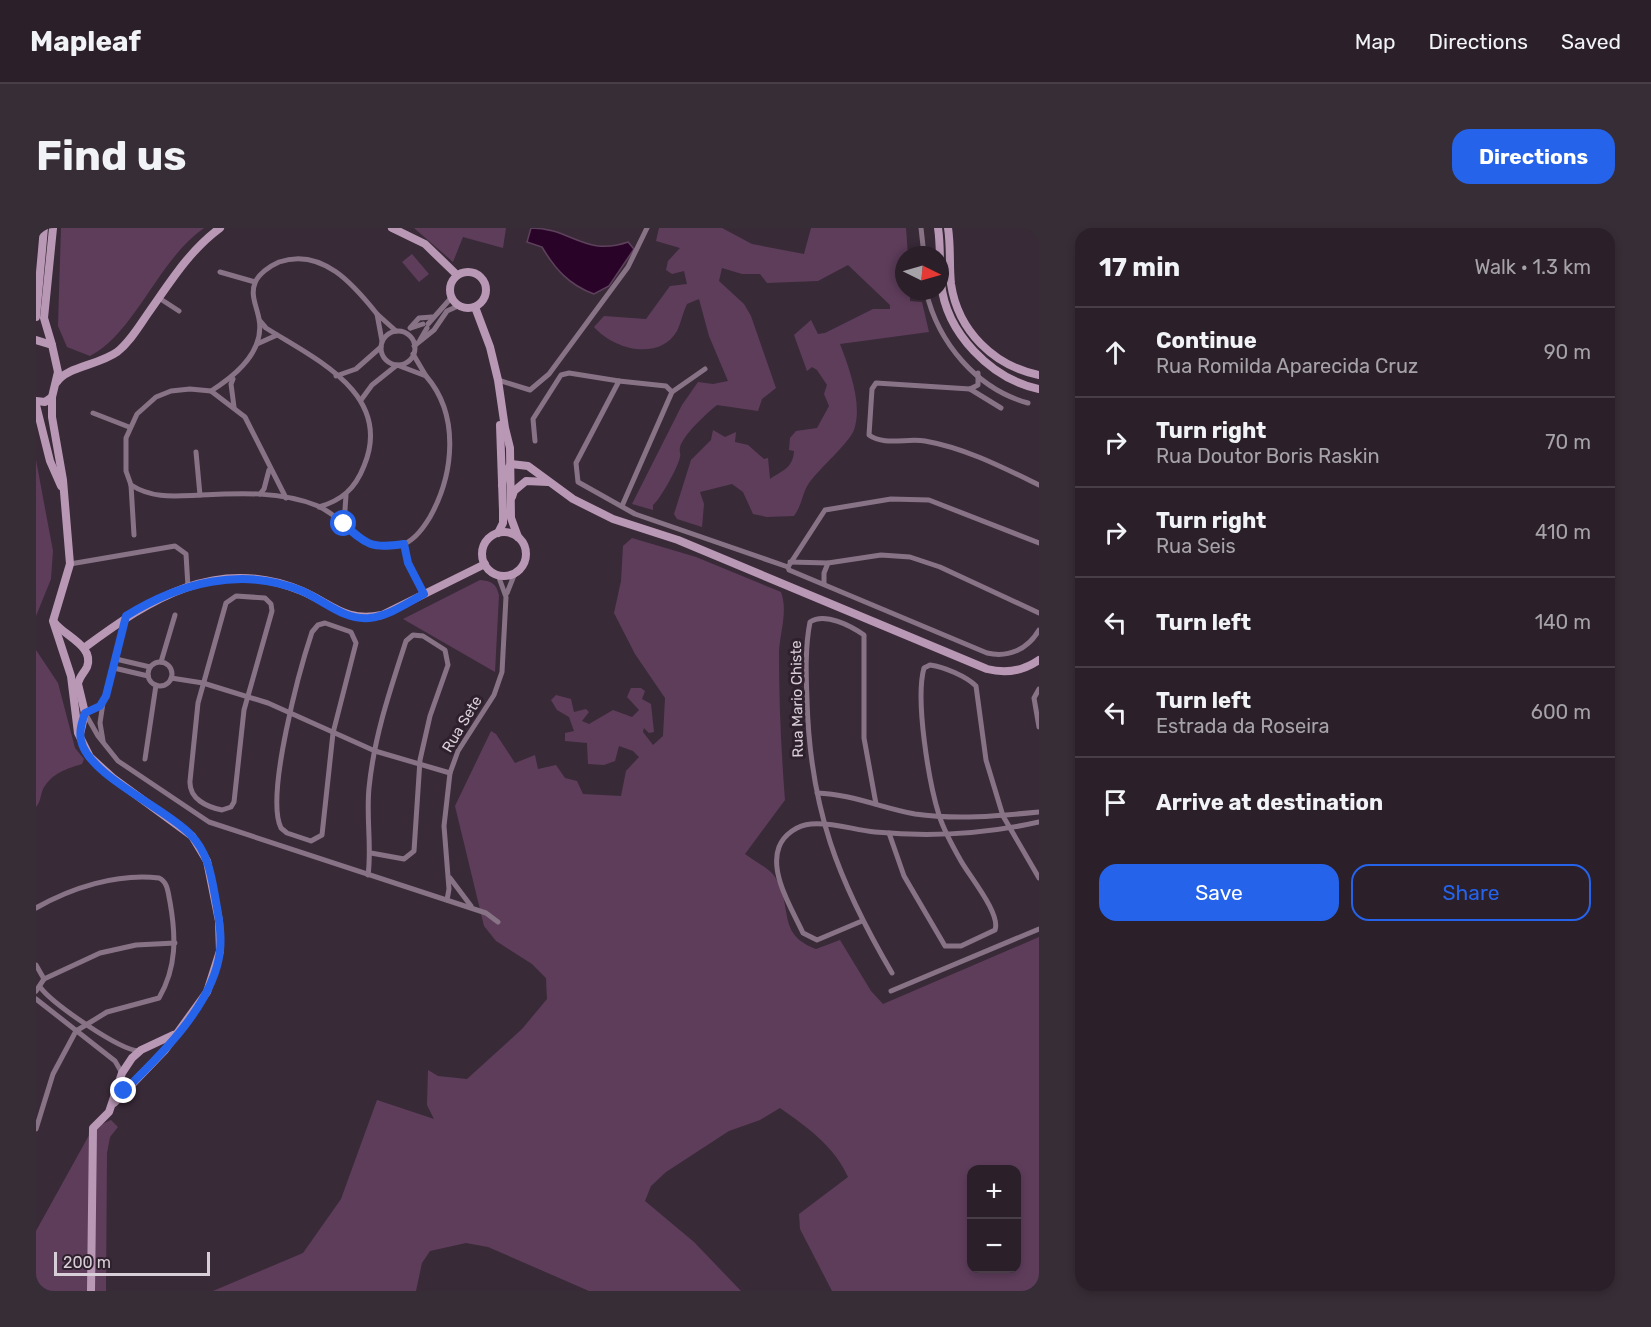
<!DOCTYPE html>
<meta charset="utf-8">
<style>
body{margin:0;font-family:Rubik,sans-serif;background:#372d36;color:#f1f3f6}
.controls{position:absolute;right:18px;bottom:18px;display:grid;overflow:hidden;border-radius:12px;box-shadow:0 3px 9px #0003}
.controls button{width:54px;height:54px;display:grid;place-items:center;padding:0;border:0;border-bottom:2px solid #473e47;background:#2b202a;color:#f1f3f6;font:30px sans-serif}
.compass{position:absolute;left:859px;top:18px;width:54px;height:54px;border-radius:50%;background:#2b202a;box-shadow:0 3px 9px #0003;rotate:95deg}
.scale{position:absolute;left:18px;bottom:15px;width:156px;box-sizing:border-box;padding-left:6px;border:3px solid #d8ced7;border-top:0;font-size:16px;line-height:21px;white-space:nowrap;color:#d8ced7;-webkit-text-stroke:4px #2f202e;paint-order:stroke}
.stop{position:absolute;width:18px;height:18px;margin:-14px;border:4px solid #2563eb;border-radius:50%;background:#fff}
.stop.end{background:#2563eb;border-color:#fff;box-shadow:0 2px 6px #0008}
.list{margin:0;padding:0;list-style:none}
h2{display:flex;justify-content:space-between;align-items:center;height:78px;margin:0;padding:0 24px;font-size:26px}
h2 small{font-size:20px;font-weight:400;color:#a6a3a8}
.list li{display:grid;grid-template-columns:39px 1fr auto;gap:18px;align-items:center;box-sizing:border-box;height:90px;padding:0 24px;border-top:2px solid #473e47}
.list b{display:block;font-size:22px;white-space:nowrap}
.list p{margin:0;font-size:20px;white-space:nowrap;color:#a6a3a8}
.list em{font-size:20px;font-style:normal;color:#a6a3a8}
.actions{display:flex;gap:12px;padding:18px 24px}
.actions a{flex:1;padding:14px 0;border:2px solid #2563eb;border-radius:18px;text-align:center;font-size:21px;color:#2563eb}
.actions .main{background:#2563eb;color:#fff}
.icon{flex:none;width:33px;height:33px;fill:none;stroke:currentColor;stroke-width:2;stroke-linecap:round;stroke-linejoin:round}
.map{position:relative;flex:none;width:1003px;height:1063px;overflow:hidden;border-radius:18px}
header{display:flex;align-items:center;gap:36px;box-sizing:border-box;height:84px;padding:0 30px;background:#2b202a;border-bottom:2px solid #473e47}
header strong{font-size:28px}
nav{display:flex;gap:33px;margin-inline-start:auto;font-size:21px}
.intro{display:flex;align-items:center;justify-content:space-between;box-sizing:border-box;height:144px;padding:0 36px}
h1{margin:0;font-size:42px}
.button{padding:15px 27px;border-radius:18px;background:#2563eb;color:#fff;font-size:21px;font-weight:700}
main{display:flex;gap:36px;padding:0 36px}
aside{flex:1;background:#2b202a;border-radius:18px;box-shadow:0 3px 9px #0003}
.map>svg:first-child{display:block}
.green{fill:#5e3d5b;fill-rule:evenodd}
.water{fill:#2a0428;stroke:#5e415c;stroke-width:1.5}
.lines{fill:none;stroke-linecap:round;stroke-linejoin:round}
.street{stroke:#877385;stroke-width:5}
.secondary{stroke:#b998b5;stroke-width:8}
.route{stroke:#2563eb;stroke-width:8}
.labels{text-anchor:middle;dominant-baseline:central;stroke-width:6;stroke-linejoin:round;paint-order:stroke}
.street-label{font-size:15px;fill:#d8ced7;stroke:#2f202e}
</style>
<header>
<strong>Mapleaf</strong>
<nav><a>Map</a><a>Directions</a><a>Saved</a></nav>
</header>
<div class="intro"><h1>Find us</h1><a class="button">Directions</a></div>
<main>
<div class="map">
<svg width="1003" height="1063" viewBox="0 0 1003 1063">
<rect width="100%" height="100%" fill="#392a38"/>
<g class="green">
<path d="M25,0H168C122,32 99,105 54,128L31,119L22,98Z"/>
<path d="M378,0H470L467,20L427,9L417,34Z"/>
<path d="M623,0H686L716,16L768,26L775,0H870L872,27H868V63H874V73L886,74L893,104L804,116C813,140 827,176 818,202C813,215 783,241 773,255C766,265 767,275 758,288L731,289L717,286L707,264L696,256L664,264L668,276L666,299L641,291L638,286L655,232L675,212L677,202L689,209L700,204L699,214L712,217L728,231L732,230L734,251C745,243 757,241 758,223L753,222L754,210L760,203L781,200L793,178L788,166L791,157L781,142L776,139L771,143L758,107L775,92L782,106L789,105L837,81H854V77L812,37L782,53L731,55L724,46H706L686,40L683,53L708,76L715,88L740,160L726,171L722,183L681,177C671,185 648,206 644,219C643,223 645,226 644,229C643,237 624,272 617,277V282L596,276L646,177L662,154L677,156L692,153L673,108L663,71L651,76C647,84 645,95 641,103C623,134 577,121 558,99L568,88L610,91L634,58L651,56L648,43L636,46L630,42L632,33L644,20L620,13Z"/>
<path d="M376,26L393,46L383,54L366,34Z"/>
<path d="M0,232L17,323L15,351L0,388Z"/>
<path d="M596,310L660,329L745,364C752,383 744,404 743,424C743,473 745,522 749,572L709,626C718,633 733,640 739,649C758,680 740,706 780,721L804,712L835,763L847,776L1003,709V1063H796L764,1001L763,986L812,949C799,919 770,898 744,880L724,892L693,903L630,944L615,958L609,973L658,1014L705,1063H553L452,1019L430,1015L394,1023L386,1035L380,1063H177L267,1025L305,971L341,872L398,891L391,877L392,842L402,848L431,851L486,801L511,771L510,750L496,736L460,713L448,698L419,578L455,503L460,506L479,535L499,527L502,541L520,537L529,550L541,553L547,566L585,568L590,543L603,529L597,523L583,518L579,533L568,537L552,536L551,515L529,513V505L538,503L533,489L521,482L515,472L520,467L535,471L538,484L550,481L553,484L546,493L553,496L577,482L596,489L603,482L591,469L595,460H605L609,463L606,471L615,476L618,504L613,505L608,500L607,504L617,517L627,508L629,470L599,426L578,385L585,353L587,318ZM936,942H981V1040H936Z"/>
<path d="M444,352C455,353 460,355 463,367L459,444L367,391Z"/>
<path d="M0,422L22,455L39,520L48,531L46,536C30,541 16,545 7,561C4,568 5,573 0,579Z"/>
<path d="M75,892L82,899L74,909L71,925L70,1063H0V1003L57,900Z"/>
</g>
<path class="water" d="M495,0C535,0 549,29 592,14L598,21L573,58L558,66C533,57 519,41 506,19L491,14Z"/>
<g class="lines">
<g class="street">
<path d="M885,0L888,27"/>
<path d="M184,44L219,54"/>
<path d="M890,63C902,115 941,161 992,175"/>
<path d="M123,70L143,83"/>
<path d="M224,93L230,100C279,131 358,166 328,238C319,261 306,272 283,279"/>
<path d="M392,96L415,70"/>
<path d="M374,100L383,90L396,89"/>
<path d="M375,100L387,96"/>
<circle cx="362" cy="120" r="17"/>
<path d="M384,112L391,100"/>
<path d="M346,113L341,86L360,103"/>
<path d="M221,116L241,107"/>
<path d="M378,118L398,102L411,83L422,78"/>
<path d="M942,145V157L934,161L840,155L836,161L833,207C848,218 871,210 889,213C929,220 966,239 1003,257"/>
<path d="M300,148L320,141L345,119"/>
<path d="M197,151L195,156L198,179"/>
<path d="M462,152L494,162L513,146L592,39L611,0"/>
<path d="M583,153L630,158L636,164L586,278"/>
<path d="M934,161L965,180"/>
<path d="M175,163C199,148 229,123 223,91C221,79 214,67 219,55C222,46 234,38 243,34C286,19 318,57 341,86"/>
<path d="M636,164L669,141"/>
<path d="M325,172L336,157L361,137L390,148L377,126"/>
<path d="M57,185L93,199"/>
<path d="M499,213L497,191L525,147L533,145L583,153L540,235L542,254L599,286L752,339"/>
<path d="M160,224L164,267"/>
<path d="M95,257C117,271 139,268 165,267C203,265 246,263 282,278C315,293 323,327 365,317C377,314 388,299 394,289C418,246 424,187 390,148"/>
<path d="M224,266L228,261L233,242"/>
<path d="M308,296L310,267"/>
<path d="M98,307L95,257L90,243V210L101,186L120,169L135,163L154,161L175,163L209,189L250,270"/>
<path d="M1003,315L893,272L855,271L789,282L752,339L753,342L951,425C973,430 992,421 1003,402"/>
<path d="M368,316L372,335L388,366"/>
<path d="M754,334L792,335L845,327L874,329L904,339L1003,385"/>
<path d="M34,336L139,318L150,326L152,359"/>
<path d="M788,356V345L792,335"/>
<path d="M471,365L479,345"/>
<path d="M200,368L229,370L235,376L236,383L208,482L198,574L195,579L186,582C171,579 153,571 154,553L162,475L190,375Z"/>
<path d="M88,393L68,473L61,480L49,485L62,508L82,533L173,594L450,685L462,694"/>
<path d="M289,395L315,404L320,415L297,505L286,607L275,613L251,605L245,600C229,568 264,440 276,404L282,397Z"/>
<path d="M80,431L114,439"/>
<path d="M125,434L139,387"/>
<circle cx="124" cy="446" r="12"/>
<path d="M78,440L112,448"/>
<path d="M135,450L167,455L232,475L339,523L414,545"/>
<path d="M1003,461L998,470L1003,499"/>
<path d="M67,513L64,495L67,475"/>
<path d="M109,531L120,457"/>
<path d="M781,565C815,566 846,580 879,586C920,592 962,588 1003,584"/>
<path d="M840,576L828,510V407C815,398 789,384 774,394C769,419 770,447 771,472C774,581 802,653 856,745"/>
<path d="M853,605L868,648L909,718H925L959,702C965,686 934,649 925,633C917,619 908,603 903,587C893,555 879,472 888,440L894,437C908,439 930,448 940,458L950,532L967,588L1003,650"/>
<path d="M332,647C336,620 330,590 333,560C338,509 354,462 370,413L377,407L387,408L409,422L412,437L394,488L384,532L378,623L368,631L335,625"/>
<path d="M414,650L435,678"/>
<path d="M411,672L413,661L408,598L414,545L422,523L458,467L466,444L470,369L462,347"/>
<path d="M0,680C35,660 81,645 123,650C132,654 132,665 134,674C140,708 141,739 123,770L71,784L40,803L17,846L0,901"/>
<path d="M826,693L781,712L767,705C756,681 733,645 743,619C748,606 762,597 775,596C797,594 818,602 839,604C893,609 950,606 1003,594"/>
<path d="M0,737L8,751"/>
<path d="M4,759C17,776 83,822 103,823"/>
<path d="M0,763L8,751L64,725L100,717L139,715"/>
<path d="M855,763L1003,701"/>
<path d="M0,771L79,833L86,845"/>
</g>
<g class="secondary">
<path d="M356,0L389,16L421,47"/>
<path d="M902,0C905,19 903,37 905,55C910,105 955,151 1003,161"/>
<path d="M912,0C915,19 913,37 915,56C922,103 958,138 1003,147"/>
<circle cx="432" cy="62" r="18"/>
<path d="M439,79L454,119L462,152L469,200L474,220L475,290L482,309"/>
<path d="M0,89L8,0"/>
<path d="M0,112L16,117L22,144L16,169L9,174L0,173"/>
<path d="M16,117L8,90L17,0"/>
<path d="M21,154C30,139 63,137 81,124C94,114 103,98 113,84C135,53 153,23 184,0"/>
<path d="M16,169V189L27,252L34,336L17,393L35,448L42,505L54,529L77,550L156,608L171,633L183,693L184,723L171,764L129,822L78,875"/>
<path d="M0,177L14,233L25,258"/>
<path d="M466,257L468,247L475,236L492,238L537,271L577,291L642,312L951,441C970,446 987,443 1003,432"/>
<path d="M476,269L478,263L490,253L512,254"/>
<circle cx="468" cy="326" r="22"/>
<path d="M462,305L467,295V282L464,197"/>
<path d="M18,394C28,408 59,418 51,439C48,445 43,449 42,456L49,485L44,506"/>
<path d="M48,420C114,371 181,327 266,363C296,376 310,395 346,387L449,336"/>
<path d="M55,1063L57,900L73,884L86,845L96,830L105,822L137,807"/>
</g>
</g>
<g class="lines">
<path class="route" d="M88,863C124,828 178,776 184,723C186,704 182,686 179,668C175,645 171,623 154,606C130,580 51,547 45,512C43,503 46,494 49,485L64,478L70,468L90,388C143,355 206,338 266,363C289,373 307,392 333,390C353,388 371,375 388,366L372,335L368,316C336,321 330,317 308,296"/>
</g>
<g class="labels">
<g class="street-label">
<text transform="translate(761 471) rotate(-91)">Rua Mario Chiste</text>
<text transform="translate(426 496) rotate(-59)">Rua Sete</text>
</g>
</g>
</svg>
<div class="controls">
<button>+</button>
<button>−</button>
</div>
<svg class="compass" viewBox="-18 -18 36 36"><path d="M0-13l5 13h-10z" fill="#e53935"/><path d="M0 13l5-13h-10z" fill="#a6a3a8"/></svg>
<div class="scale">200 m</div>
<div class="stop" style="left:308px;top:296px"></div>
<div class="stop end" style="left:88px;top:863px"></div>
</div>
<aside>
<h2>17 min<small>Walk · 1.3 km</small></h2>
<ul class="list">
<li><svg class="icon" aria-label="ahead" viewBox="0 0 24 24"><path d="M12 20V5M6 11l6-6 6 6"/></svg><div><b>Continue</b><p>Rua Romilda Aparecida Cruz</p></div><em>90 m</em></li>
<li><svg class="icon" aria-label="right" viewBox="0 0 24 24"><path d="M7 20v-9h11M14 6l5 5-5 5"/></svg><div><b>Turn right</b><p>Rua Doutor Boris Raskin</p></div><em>70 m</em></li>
<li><svg class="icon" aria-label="right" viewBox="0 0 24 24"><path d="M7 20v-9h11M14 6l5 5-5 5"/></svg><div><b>Turn right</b><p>Rua Seis</p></div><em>410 m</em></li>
<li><svg class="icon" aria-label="left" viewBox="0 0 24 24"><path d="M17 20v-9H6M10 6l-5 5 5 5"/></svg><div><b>Turn left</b></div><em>140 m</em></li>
<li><svg class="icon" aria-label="left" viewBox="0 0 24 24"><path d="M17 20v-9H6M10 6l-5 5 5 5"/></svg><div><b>Turn left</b><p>Estrada da Roseira</p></div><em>600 m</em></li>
<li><svg class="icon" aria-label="arrive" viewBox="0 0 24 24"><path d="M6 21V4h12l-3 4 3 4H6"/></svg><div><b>Arrive at destination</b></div></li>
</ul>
<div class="actions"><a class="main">Save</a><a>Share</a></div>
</aside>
</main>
